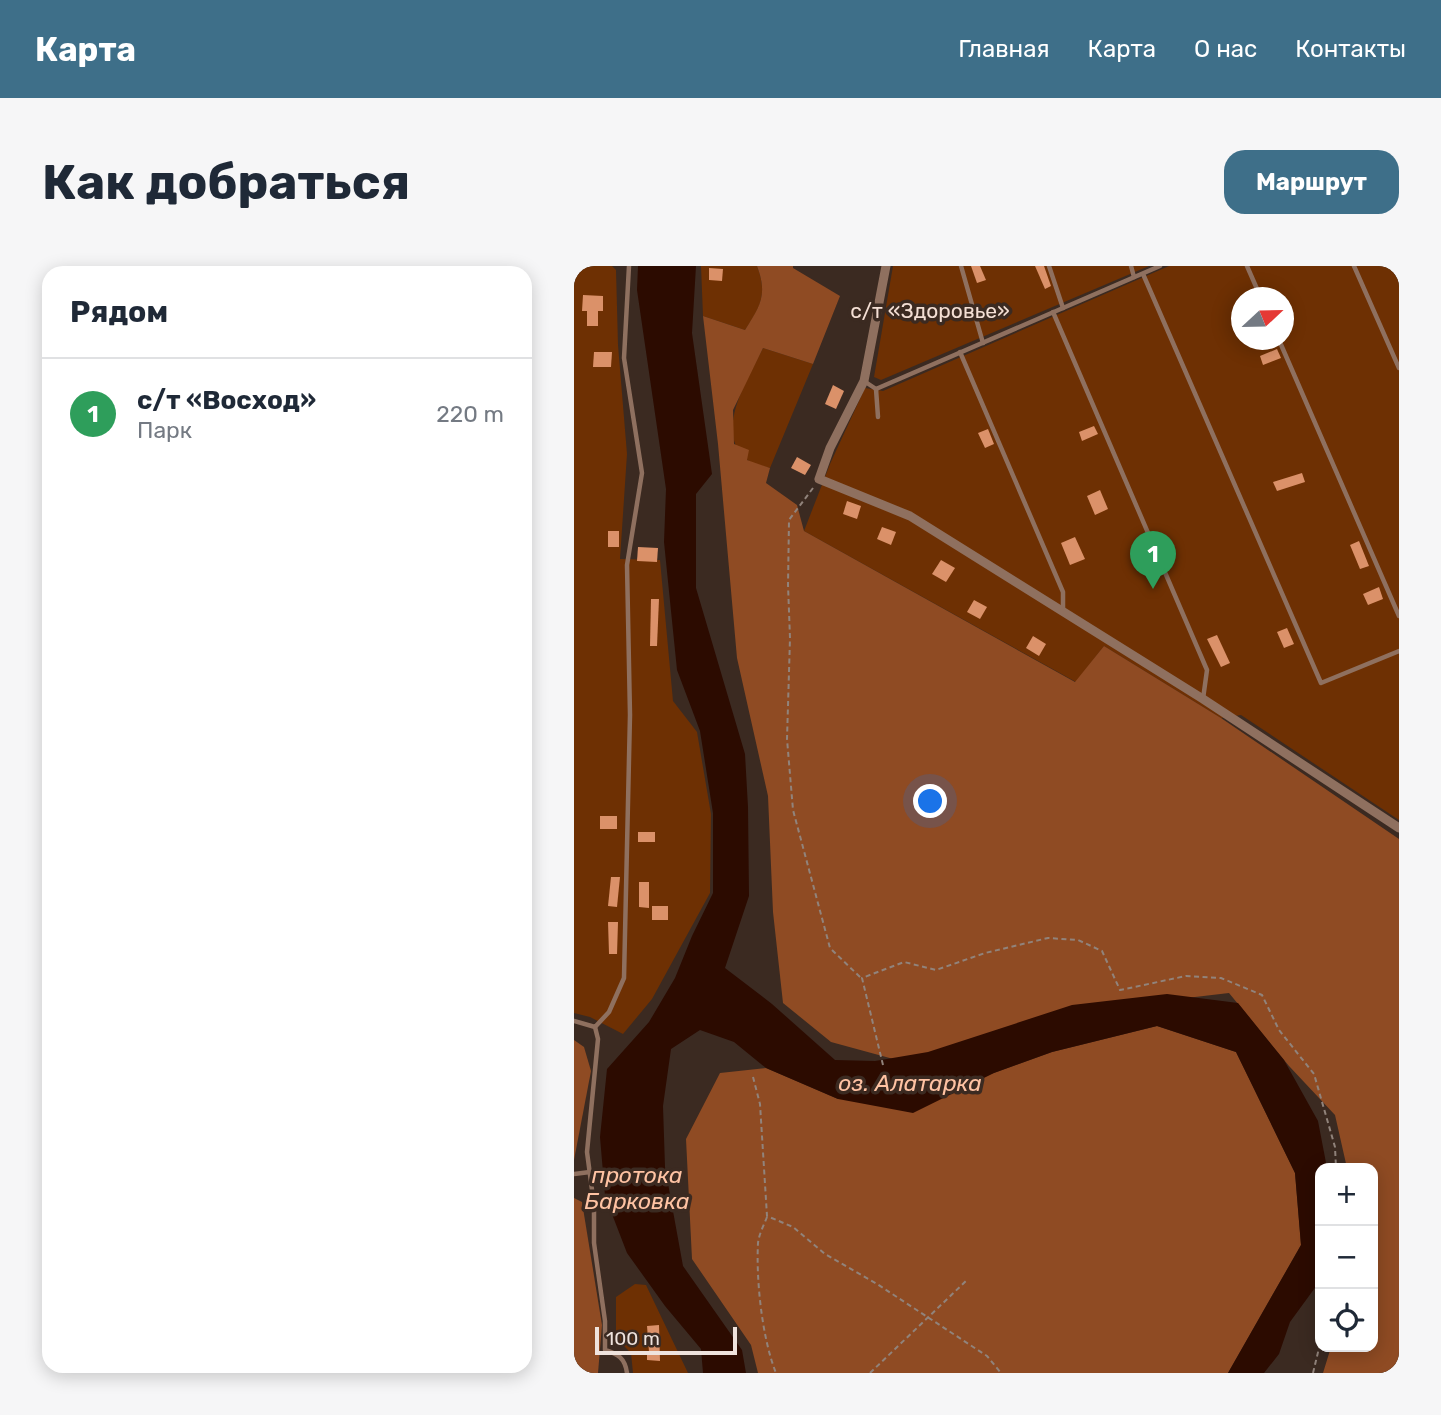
<!DOCTYPE html>
<html lang="ru">
<meta charset="utf-8">
<style>
body{margin:0;font-family:Rubik,sans-serif;background:#f6f6f7;color:#1f2937}
.controls{position:absolute;right:21px;bottom:21px;display:grid;overflow:hidden;border-radius:14px;box-shadow:0 4px 18px #0003}
.controls button{width:63px;height:63px;display:grid;place-items:center;padding:0;border:0;border-bottom:2px solid #e0e1e3;background:#fff;color:#1f2937;font:35px sans-serif}
.compass{position:absolute;left:657px;top:21px;width:63px;height:63px;border-radius:50%;background:#fff;box-shadow:0 4px 18px #0003;rotate:68deg}
.scale{position:absolute;left:21px;bottom:18px;width:142px;box-sizing:border-box;padding-left:7px;border:4px solid #efe3dd;border-top:0;font-size:19px;line-height:24px;white-space:nowrap;color:#efe3dd;-webkit-text-stroke:5px #3b2a21;paint-order:stroke}
.you{position:absolute;left:357px;top:536px;width:24px;height:24px;margin:-18px;border:5px solid #fff;border-radius:50%;background:#1a73e8;box-shadow:0 0 0 10px #1a73e833}
.badge{display:grid;place-items:center;width:46px;height:46px;border-radius:50%;background:#3e6f89;color:#fff;font-size:23px;font-weight:700}
.pin{position:absolute;translate:-50% -58px;filter:drop-shadow(0 2px 4px #0008)}
.pin::after{content:'';position:absolute;top:37px;width:24px;height:21px;background:inherit;clip-path:polygon(0 0,100% 0,50% 100%)}
.list{margin:0;padding:0;list-style:none}
h2{display:flex;justify-content:space-between;align-items:center;height:91px;margin:0;padding:0 28px;font-size:30px}
h2 small{font-size:23px;font-weight:400;color:#747a83}
.list li{display:grid;grid-template-columns:46px 1fr auto;gap:21px;align-items:center;box-sizing:border-box;height:112px;padding:0 28px;border-top:2px solid #e0e1e3}
.list b{display:block;font-size:26px;white-space:nowrap}
.list p{margin:0;font-size:23px;white-space:nowrap;color:#747a83}
.list em{font-size:23px;font-style:normal;color:#747a83}
.icon{flex:none;width:38px;height:38px;fill:none;stroke:currentColor;stroke-width:2;stroke-linecap:round;stroke-linejoin:round}
.map{position:relative;flex:none;width:825px;height:1107px;overflow:hidden;border-radius:21px}
header{display:flex;align-items:center;gap:42px;box-sizing:border-box;height:98px;padding:0 35px;background:#3e6f89;color:#fff}
header strong{font-size:33px}
nav{display:flex;gap:38px;margin-inline-start:auto;font-size:24px}
.intro{display:flex;align-items:center;justify-content:space-between;box-sizing:border-box;height:168px;padding:0 42px}
h1{margin:0;font-size:49px}
.button{padding:18px 32px;border-radius:21px;background:#3e6f89;color:#fff;font-size:24px;font-weight:700}
main{display:flex;gap:42px;padding:0 42px}
aside{flex:1;background:#fff;border-radius:21px;box-shadow:0 4px 18px #0003}
.map>svg:first-child{display:block}
.green{fill:#6e3003;fill-rule:evenodd}
.forest{fill:#8f4b23}
.water{fill:#2c0b00}
.building{fill:#db9169}
.lines{fill:none;stroke-linecap:round;stroke-linejoin:round}
.path{stroke:#91837b;stroke-width:2;stroke-dasharray:5 3.5;stroke-linecap:butt}
.service{stroke:#8f705f;stroke-width:4.5}
.minor{stroke:#8f705f;stroke-width:9}
.labels{text-anchor:middle;dominant-baseline:central;stroke-width:7;stroke-linejoin:round;paint-order:stroke}
.park-label{font-size:21px;fill:#f4dfd4;stroke:#3b2a21}
.water-label{font-size:23px;font-style:italic;fill:#ffc3a3;stroke:#3b2a21}
</style>
<header>
<strong>Карта</strong>
<nav><a>Главная</a><a>Карта</a><a>О нас</a><a>Контакты</a></nav>
</header>
<div class="intro"><h1>Как добраться</h1><a class="button">Маршрут</a></div>
<main>
<aside>
<h2>Рядом<small></small></h2>
<ul class="list">
<li><span class="badge" style="background:#2e9e5b">1</span><div><b>с/т «Восход»</b><p>Парк</p></div><em>220 m</em></li>
</ul>
</aside>
<div class="map">
<svg width="825" height="1107" viewBox="0 0 825 1107">
<rect width="100%" height="100%" fill="#3b2a21"/>
<g class="green">
<path d="M0,0H38L42,4L44,79L53,188L46,293L86,294L99,435L123,466L137,548L136,627L78,733L49,768L16,751L0,747Z"/>
<path d="M127,0H183C194,29 186,41 171,64L129,50Z"/>
<path d="M319,0H575L307,114L300,111Z"/>
<path d="M595,0H825V554L667,449L647,452L530,380L502,416L230,265L256,198L291,122L309,125ZM668,32H710V74H668Z"/>
<path d="M189,82L239,98L196,202C189,200 177,198 171,192C140,164 175,111 189,82Z"/>
<path d="M61,1018L72,1019L114,1107H59L57,1087L42,1072V1031Z"/>
</g>
<g class="forest">
<path d="M183,0H219V2L266,30L239,98L189,82L159,144L160,178L175,184L173,194L196,202L192,217L223,239L230,265L501,416L530,380L647,452L825,573V1107H749L757,1081H799V902H773L761,849L715,800L655,727L553,739L334,797L257,776L209,737L199,646L194,530L163,392L144,178L129,50L171,64C186,40 194,29 183,0Z"/>
<path d="M583,760L662,786L721,907L727,979L654,1107H184L177,1079L118,993L112,873L146,807L192,802L264,833L414,809L478,786Z"/>
<path d="M0,774L10,781L17,805L0,894Z"/>
<path d="M0,932L8,936L28,1059L24,1107H0Z"/>
</g>
<path class="water" d="M64,0H122L118,67L138,208L122,228V322L171,488L174,541L175,630L151,702L198,738L261,794L301,795L354,786L498,739L593,728L664,737L710,794L744,855L753,902H746V1010L743,1019L716,1056L705,1088L690,1107H654L727,979L721,907L662,786L583,760L478,786L420,807L339,847L264,833L192,802L160,776L126,764L97,783L89,840L91,901L109,1000L168,1084L172,1107H129L127,1083L91,1040L53,987L31,930L26,871L33,803L75,756L101,712L118,670L139,627V547L126,465L103,404L90,276L92,223L63,24Z"/>
<g class="building">
<path d="M397,0H406L412,14L403,17Z"/>
<path d="M461,0H470L477,20L471,23Z"/>
<path d="M135,2L149,3L148,15L135,14Z"/>
<path d="M9,29L29,30V45H24V60H13V45H8Z"/>
<path d="M703,83L707,92L689,99L686,90Z"/>
<path d="M20,86H38L37,101H19Z"/>
<path d="M259,119L270,125L262,143L251,138Z"/>
<path d="M520,160L524,168L508,175L505,166Z"/>
<path d="M414,163L420,178L411,182L404,167Z"/>
<path d="M223,191L237,199L231,209L217,202Z"/>
<path d="M728,207L731,216L703,225L699,216Z"/>
<path d="M526,224L534,243L521,249L513,230Z"/>
<path d="M273,235L287,240L283,253L269,248Z"/>
<path d="M308,261L322,266L317,279L303,273Z"/>
<rect x="34" y="265" width="11" height="16"/>
<path d="M501,271L511,293L496,299L487,277Z"/>
<path d="M785,275L795,300L786,303L776,279Z"/>
<path d="M64,281L84,282L83,296L63,295Z"/>
<path d="M367,294L381,302L372,316L358,308Z"/>
<path d="M805,321L809,333L794,339L789,328Z"/>
<path d="M77,333H85L83,380H76Z"/>
<path d="M400,334L413,341L406,353L393,346Z"/>
<path d="M713,362L720,378L710,382L703,366Z"/>
<path d="M643,369L656,397L647,401L633,373Z"/>
<path d="M459,370L472,378L465,390L452,382Z"/>
<rect x="26" y="550" width="17" height="13"/>
<rect x="64" y="566" width="17" height="10"/>
<path d="M37,611H46L43,641L34,640Z"/>
<path d="M65,616H75V642L65,641Z"/>
<rect x="78" y="640" width="16" height="14"/>
<path d="M34,656H44L43,688H35Z"/>
<path d="M85,1059L86,1095L73,1094V1086H75L73,1060Z"/>
</g>
<g class="lines">
<g class="path">
<path d="M239,222L215,254L214,319L216,372L213,473L219,544L256,682L287,712"/>
<path d="M309,799L288,712L330,696L362,704L411,687L474,672L504,674L528,685L546,724L612,710L647,712L688,729L705,764L740,808L761,881L762,902"/>
<path d="M179,811L186,838L193,950L219,961L251,988L303,1018L413,1090L427,1107"/>
<path d="M193,951C190,959 185,968 184,977C182,1014 188,1072 202,1107"/>
<path d="M296,1107L393,1014"/>
<path d="M739,1107L746,1078"/>
</g>
<g class="service">
<path d="M387,0L409,77"/>
<path d="M475,0L489,42"/>
<path d="M557,0L560,11"/>
<path d="M673,0L687,32"/>
<path d="M780,0L825,102"/>
<path d="M569,8L747,417L825,385"/>
<path d="M479,46L633,404L629,433"/>
<path d="M705,74L825,350"/>
<path d="M386,86L489,326V344"/>
<path d="M290,115L302,123L586,0"/>
<path d="M302,123L304,151"/>
<path d="M0,755L21,761L35,746L50,712L56,449L53,299L68,207L50,92L55,0"/>
<path d="M21,761L24,773L13,886L20,939V977L31,1055V1084C44,1088 51,1092 53,1107"/>
<path d="M0,908L16,906"/>
</g>
<path class="minor" d="M312,0L290,115L256,182L245,213L336,250L629,433L825,562"/>
</g>
<g class="labels">
<g class="park-label">
<text x="356" y="44">с/т «Здоровье»</text>
</g>
<g class="water-label">
<text x="336" y="817">оз. Алатарка</text>
<text x="63" y="909">протока<tspan x="63" dy="26">Барковка</tspan></text>
</g>
</g>
</svg>
<div class="controls">
<button>+</button>
<button>−</button>
<button><svg class="icon" aria-label="locate" viewBox="0 0 24 24"><circle cx="12" cy="12" r="6"/><path d="M12 2v4M12 18v4M2 12h4M18 12h4"/></svg></button>
</div>
<svg class="compass" viewBox="-18 -18 36 36"><path d="M0-13l5 13h-10z" fill="#e53935"/><path d="M0 13l5-13h-10z" fill="#747a83"/></svg>
<div class="scale">100 m</div>
<div class="you"></div>
<div class="pin badge" style="left:579px;top:323px;background:#2e9e5b">1</div>
</div>
</main>
